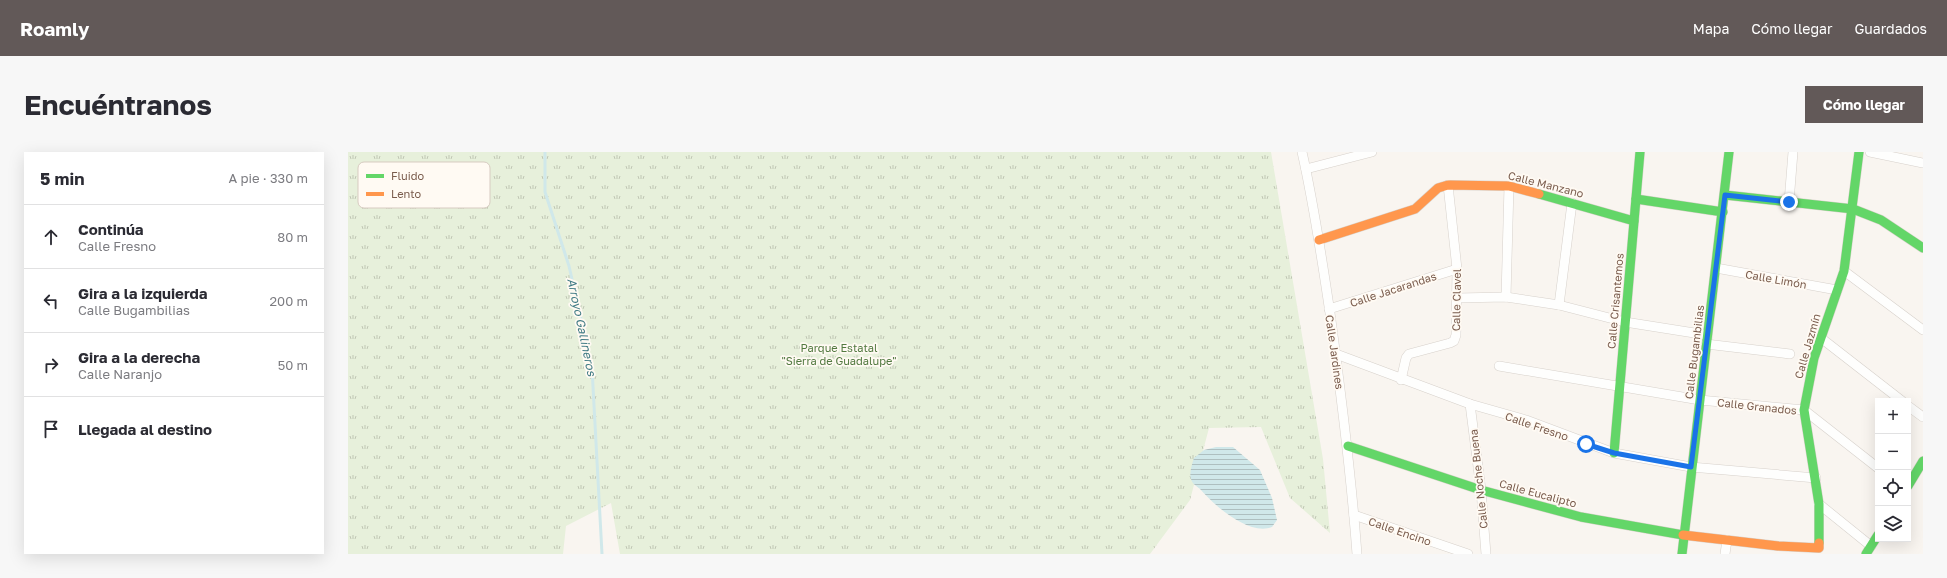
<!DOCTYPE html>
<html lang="es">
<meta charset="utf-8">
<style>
body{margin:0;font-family:"Golos Text",sans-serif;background:#f7f7f7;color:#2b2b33}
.controls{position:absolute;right:12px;bottom:12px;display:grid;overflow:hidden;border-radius:0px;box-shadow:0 4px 16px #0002}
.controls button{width:36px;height:36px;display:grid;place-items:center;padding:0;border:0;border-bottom:1px solid #e1e1e2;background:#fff;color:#2b2b33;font:20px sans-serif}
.stop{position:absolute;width:12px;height:12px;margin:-9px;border:3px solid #1a73e8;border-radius:50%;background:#fff}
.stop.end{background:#1a73e8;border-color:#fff;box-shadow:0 1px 4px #0008}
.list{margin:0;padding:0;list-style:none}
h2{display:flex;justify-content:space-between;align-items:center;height:52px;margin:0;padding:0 16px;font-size:17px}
h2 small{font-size:13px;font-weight:400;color:#7c7c81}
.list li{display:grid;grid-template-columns:26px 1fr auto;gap:12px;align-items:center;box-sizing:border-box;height:64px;padding:0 16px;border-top:1px solid #e1e1e2}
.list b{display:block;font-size:15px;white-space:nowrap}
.list p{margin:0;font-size:13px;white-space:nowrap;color:#7c7c81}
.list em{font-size:13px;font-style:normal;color:#7c7c81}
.icon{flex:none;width:22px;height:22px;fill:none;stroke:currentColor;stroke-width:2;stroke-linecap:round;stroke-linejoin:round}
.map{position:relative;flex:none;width:1575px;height:402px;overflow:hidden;border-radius:0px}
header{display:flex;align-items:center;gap:24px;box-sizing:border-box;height:56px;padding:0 20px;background:#625958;color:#fff}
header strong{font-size:19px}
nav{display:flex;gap:22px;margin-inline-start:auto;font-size:14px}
.intro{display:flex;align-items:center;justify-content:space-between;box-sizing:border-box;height:96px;padding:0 24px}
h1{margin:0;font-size:28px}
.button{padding:10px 18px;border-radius:0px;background:#625958;color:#fff;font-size:14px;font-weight:700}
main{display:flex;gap:24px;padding:0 24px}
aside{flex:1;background:#fff;border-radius:0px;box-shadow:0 4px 16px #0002}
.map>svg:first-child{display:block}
.park{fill:url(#park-tufts)}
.water{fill:url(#water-rules)}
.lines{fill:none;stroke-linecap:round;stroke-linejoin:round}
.stream{stroke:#d0e8ea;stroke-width:3}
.street-casing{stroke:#d7d1cb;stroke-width:10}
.fast-casing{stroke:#d9d2cb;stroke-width:10}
.slow-casing{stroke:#d9d2cb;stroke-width:10}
.street{stroke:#fefefd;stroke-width:9}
.fast{stroke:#63d668;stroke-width:9}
.slow{stroke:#ff974d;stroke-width:9}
.route{stroke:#1a73e8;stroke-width:5}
.labels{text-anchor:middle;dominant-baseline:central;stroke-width:3.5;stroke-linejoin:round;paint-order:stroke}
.street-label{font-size:11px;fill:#7a5c4d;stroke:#fffaf3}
.park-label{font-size:11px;fill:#537a41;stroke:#fffaf3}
.water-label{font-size:12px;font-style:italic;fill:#437c86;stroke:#fffaf3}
.key{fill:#fffaf3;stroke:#d7cbc1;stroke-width:1}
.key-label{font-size:11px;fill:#7a5c4d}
</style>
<header>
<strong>Roamly</strong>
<nav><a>Mapa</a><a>Cómo llegar</a><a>Guardados</a></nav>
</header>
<div class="intro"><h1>Encuéntranos</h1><a class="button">Cómo llegar</a></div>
<main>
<aside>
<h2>5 min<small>A pie · 330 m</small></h2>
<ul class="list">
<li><svg class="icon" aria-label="ahead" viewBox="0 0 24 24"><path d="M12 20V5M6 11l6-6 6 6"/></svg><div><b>Continúa</b><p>Calle Fresno</p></div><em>80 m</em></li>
<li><svg class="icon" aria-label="left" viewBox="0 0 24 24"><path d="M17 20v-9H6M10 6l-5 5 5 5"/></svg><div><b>Gira a la izquierda</b><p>Calle Bugambilias</p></div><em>200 m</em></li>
<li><svg class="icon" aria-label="right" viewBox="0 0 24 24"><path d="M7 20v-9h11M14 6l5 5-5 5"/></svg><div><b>Gira a la derecha</b><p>Calle Naranjo</p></div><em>50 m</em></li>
<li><svg class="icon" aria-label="arrive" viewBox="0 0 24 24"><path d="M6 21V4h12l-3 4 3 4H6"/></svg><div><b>Llegada al destino</b></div></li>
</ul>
</aside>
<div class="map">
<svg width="1575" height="402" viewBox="0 0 1575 402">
<defs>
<pattern id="park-tufts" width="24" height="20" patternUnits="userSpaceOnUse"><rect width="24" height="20" fill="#e7f0db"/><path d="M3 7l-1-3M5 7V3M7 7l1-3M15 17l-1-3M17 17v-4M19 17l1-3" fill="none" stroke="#c0c6b4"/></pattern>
<pattern id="water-rules" width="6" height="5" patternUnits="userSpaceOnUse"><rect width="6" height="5" fill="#d0e8ea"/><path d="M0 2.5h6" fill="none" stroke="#aebfc0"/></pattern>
</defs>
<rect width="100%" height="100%" fill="#f9f5f0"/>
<path class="park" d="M0,0H923L975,307L982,381L942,346L913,275L861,276L842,348L802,402H272L263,351L218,374L215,402H0Z"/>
<path class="water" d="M868,295H885L912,318L924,346L929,368L924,375C901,384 867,354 853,338C850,335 844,332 843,327C841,321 844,312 846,306L856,298Z"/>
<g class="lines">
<path class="stream" d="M197,0V40L221,114L244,216L254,402"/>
<g class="street-casing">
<g id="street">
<path d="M954,0C966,53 974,107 982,161C993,241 1003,321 1009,402"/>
<path d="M1522,0L1575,11"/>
<path d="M958,17L1024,0"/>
<path d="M1441,50L1445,0"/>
<path d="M1368,116L1489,138"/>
<path d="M1496,119L1575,178"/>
<path d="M1158,145L1161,34"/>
<path d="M1109,146L1158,145L1211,153L1277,170L1359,183"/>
<path d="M1211,153L1224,51"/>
<path d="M981,157L1109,117"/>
<path d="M1473,186L1554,249"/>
<path d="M1358,192L1442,202"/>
<path d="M988,202L1122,252L1178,268L1266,301L1343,315L1468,326"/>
<path d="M1151,214L1352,248L1456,258L1530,316"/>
<path d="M1053,228L1058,206L1061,202L1102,191L1106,189L1108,183L1109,117L1100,33"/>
<path d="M1122,252L1133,338L1138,402"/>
<path d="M1560,254L1575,265"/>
<path d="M1471,352L1523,394"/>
<path d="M1006,363L1120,402"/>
<path d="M1377,402L1379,388"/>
</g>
</g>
<g class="fast-casing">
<g id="fast">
<path d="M1191,42L1286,69"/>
<path d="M1377,43L1505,57L1533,68L1575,96"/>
<path d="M1288,47L1375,60"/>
<path d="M1000,294L1133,338L1233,365L1335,383"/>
<path d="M1266,301L1292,0"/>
<path d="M1560,334L1575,309"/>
<path d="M1471,391V352L1456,258L1466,206L1496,119L1511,0"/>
<path d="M1334,402L1381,0"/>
<path d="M1518,402L1530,383"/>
</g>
</g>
<g class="slow-casing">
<g id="slow">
<path d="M971,88L1067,57L1090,36L1100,33L1161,34L1191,42"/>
<path d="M1335,383L1430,394L1471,396V391"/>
</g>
</g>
<use href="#street" class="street"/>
<use href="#fast" class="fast"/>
<use href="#slow" class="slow"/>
</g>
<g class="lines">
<path class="route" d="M1238,292L1266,301L1343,315L1377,43L1441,50"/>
</g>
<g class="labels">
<g class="street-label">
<text transform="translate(1198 32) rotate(14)">Calle Manzano</text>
<text transform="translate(1428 127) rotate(10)">Calle Limón</text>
<text transform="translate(1045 137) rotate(-18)">Calle Jacarandas</text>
<text transform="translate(1108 148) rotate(-89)">Calle Clavel</text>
<text transform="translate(1267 149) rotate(-85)">Calle Crisantemos</text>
<text transform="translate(1459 194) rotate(-74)">Calle Jazmín</text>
<text transform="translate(987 200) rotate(82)">Calle Jardines</text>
<text transform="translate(1346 200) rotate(-83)">Calle Bugambilias</text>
<text transform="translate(1409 254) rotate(6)">Calle Granados</text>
<text transform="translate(1189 274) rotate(19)">Calle Fresno</text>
<text transform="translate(1130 327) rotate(-96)">Calle Noche Buena</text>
<text transform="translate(1190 341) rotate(15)">Calle Eucalipto</text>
<text transform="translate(1052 379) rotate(19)">Calle Encino</text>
</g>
<g class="park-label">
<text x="491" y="195">Parque Estatal<tspan x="491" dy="13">"Sierra de Guadalupe"</tspan></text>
</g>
<g class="water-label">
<text transform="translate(234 175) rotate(78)">Arroyo Gallineros</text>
</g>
</g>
<rect x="10" y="10" width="132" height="46" rx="6" class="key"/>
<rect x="18" y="22" width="18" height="4" fill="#63d668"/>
<rect x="18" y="40" width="18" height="4" fill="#ff974d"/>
<g class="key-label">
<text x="43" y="28">Fluido</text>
<text x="43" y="46">Lento</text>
</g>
</svg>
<div class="controls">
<button>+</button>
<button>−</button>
<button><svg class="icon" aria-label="locate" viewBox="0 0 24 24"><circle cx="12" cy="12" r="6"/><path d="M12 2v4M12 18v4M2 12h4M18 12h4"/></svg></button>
<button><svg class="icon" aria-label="layers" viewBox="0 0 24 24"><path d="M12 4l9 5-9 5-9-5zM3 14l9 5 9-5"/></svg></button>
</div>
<div class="stop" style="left:1238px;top:292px"></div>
<div class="stop end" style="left:1441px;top:50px"></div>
</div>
</main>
